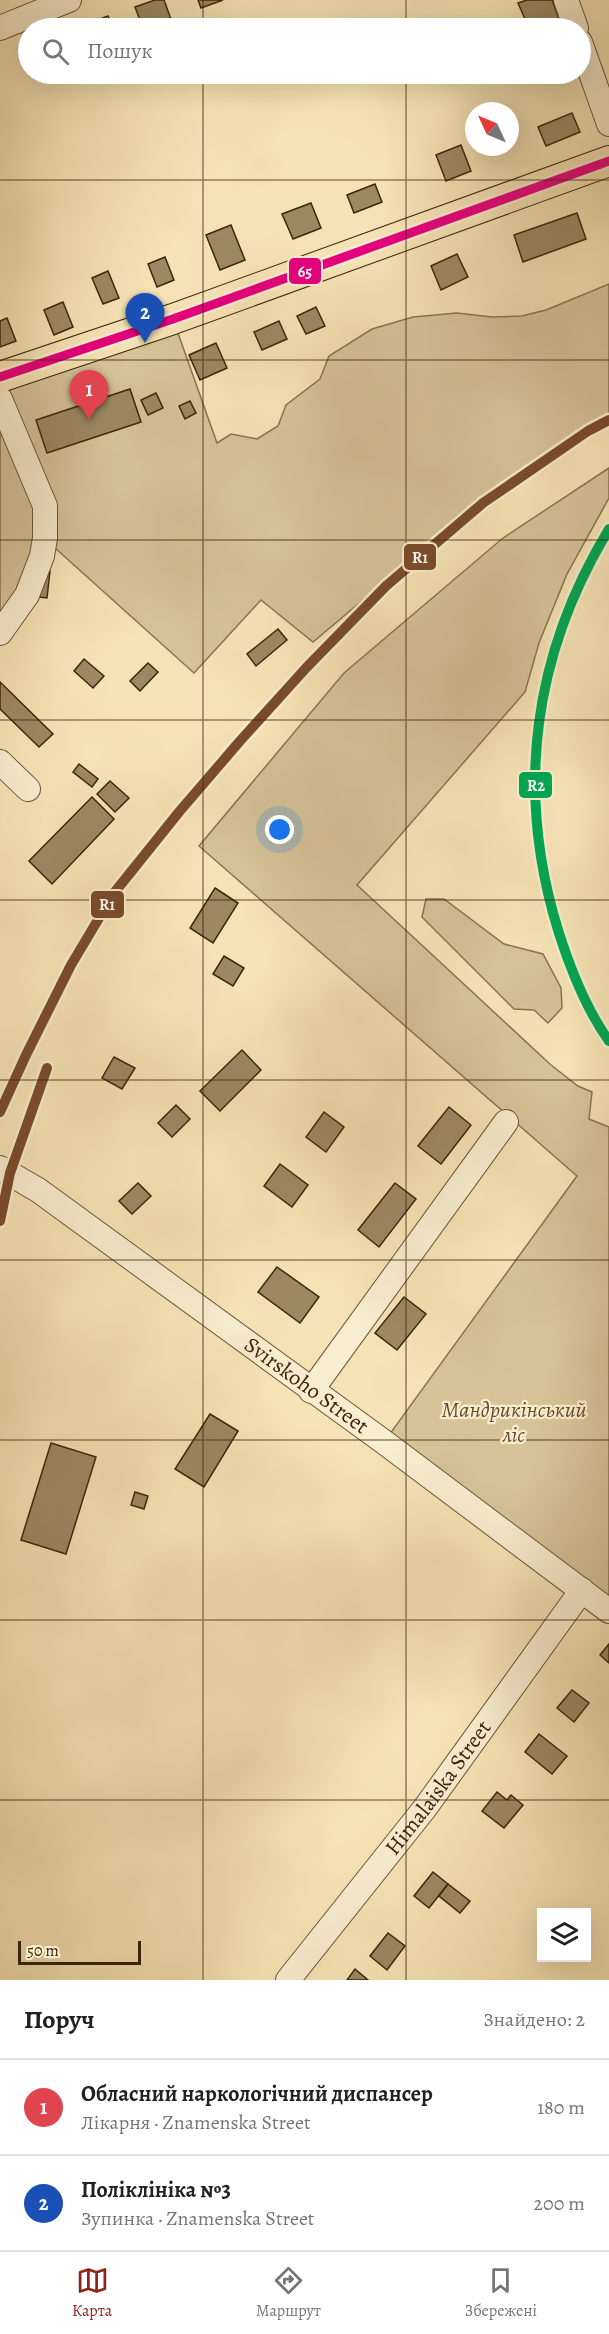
<!DOCTYPE html>
<html lang="uk">
<meta charset="utf-8">
<style>
body{margin:0;font-family:Alegreya,serif;background:#f6f6f6;color:#202124}
.controls{position:absolute;right:18px;bottom:18px;display:grid;overflow:hidden;border-radius:0px;box-shadow:0 6px 24px #0002}
.controls button{width:54px;height:54px;display:grid;place-items:center;padding:0;border:0;border-bottom:2px solid #e0e0e0;background:#fff;color:#202124;font:30px sans-serif}
.compass{position:absolute;left:465px;top:102px;width:54px;height:54px;border-radius:50%;background:#fff;box-shadow:0 6px 24px #0002;rotate:314deg}
.scale{position:absolute;left:18px;bottom:15px;width:123px;box-sizing:border-box;padding-left:6px;border:3px solid #3b260b;border-top:0;font-size:16px;line-height:21px;white-space:nowrap;color:#3b260b;-webkit-text-stroke:4px #f9edcf;paint-order:stroke}
.you{position:absolute;left:280px;top:830px;width:21px;height:21px;margin:-15px;border:4px solid #fff;border-radius:50%;background:#1a73e8;box-shadow:0 0 0 9px #1a73e833}
.badge{display:grid;place-items:center;width:39px;height:39px;border-radius:50%;background:#8f2418;color:#fff;font-size:20px;font-weight:700}
.pin{position:absolute;translate:-50% -50px;filter:drop-shadow(0 2px 3px #0008)}
.pin::after{content:'';position:absolute;top:32px;width:21px;height:18px;background:inherit;clip-path:polygon(0 0,100% 0,50% 100%)}
.list{margin:0;padding:0;list-style:none}
h2{display:flex;justify-content:space-between;align-items:center;height:78px;margin:0;padding:0 24px;font-size:26px}
h2 small{font-size:20px;font-weight:400;color:#757577}
.list li{display:grid;grid-template-columns:39px 1fr auto;gap:18px;align-items:center;box-sizing:border-box;height:96px;padding:0 24px;border-top:2px solid #e0e0e0}
.list b{display:block;font-size:22px;white-space:nowrap}
.list p{margin:0;font-size:20px;white-space:nowrap;color:#757577}
.list em{font-size:20px;font-style:normal;color:#757577}
.icon{flex:none;width:33px;height:33px;fill:none;stroke:currentColor;stroke-width:2;stroke-linecap:round;stroke-linejoin:round}
.map{position:relative;flex:none;width:609px;height:1980px;overflow:hidden}
.search{position:absolute;background:#fff;box-shadow:0 6px 24px #0002;left:18px;right:18px;top:18px;height:66px;display:flex;align-items:center;gap:15px;box-sizing:border-box;padding:0 21px;border-radius:33px;color:#757577;font-size:22px}
.sheet{height:270px;background:#fff}
nav{display:flex;justify-content:space-around;align-items:center;box-sizing:border-box;height:84px;border-top:2px solid #e0e0e0;background:#fff;font-size:16px;color:#757577}
nav a{display:grid;justify-items:center;gap:3px}
nav .on{color:#8f2418}
.map>svg:first-child{display:block}
.green{fill:#d6c398;stroke:#887452;stroke-width:1.5}
.building{fill:#9c8863;stroke:#3b260b;stroke-width:1.5}
.lines{fill:none;stroke-linecap:round;stroke-linejoin:round}
.minor-casing{stroke:#6a5536;stroke-width:26}
.major-casing{stroke:#3b260b;stroke-width:32}
.minor{stroke:#f9edcf;stroke-width:24}
.major{stroke:#f6e3b5;stroke-width:30}
.bus-1-casing{stroke:#f9edcf;stroke-width:14}
.bus-1{stroke:#e5007d;stroke-width:9}
.rail-1-casing{stroke:#f9edcf;stroke-width:15}
.rail-2-casing{stroke:#f9edcf;stroke-width:15}
.rail-1{stroke:#7a4b2a;stroke-width:10}
.rail-2{stroke:#00a651;stroke-width:10}
.grid{fill:none;stroke:#3b260b;stroke-width:1.5;stroke-opacity:0.55}
.labels{text-anchor:middle;dominant-baseline:central;stroke-width:4.5;stroke-linejoin:round;paint-order:stroke}
.street-label{font-size:22px;fill:#3b260b;stroke:#f9edcf}
.park-label{font-size:22px;font-style:italic;fill:#624d2e;stroke:#f9edcf}
.line-badge{stroke:#f9edcf;stroke-width:2}
.badge-label{font-size:16px;text-anchor:middle;font-weight:bold;fill:#fff}
</style>
<div class="map">
<svg width="609" height="1980" viewBox="0 0 609 1980">
<rect width="100%" height="100%" fill="#f6e3b5"/>
<filter id="stains"><feTurbulence type="fractalNoise" baseFrequency=".00333" numOctaves="4"/><feColorMatrix values="0 0 0 0 .2 0 0 0 0 .09 0 0 0 0 .02 0 0 0 .5 -.17"/></filter>
<radialGradient id="worn" r=".72"><stop offset=".6" stop-color="#630" stop-opacity="0"/><stop offset="1" stop-color="#630" stop-opacity=".3"/></radialGradient>
<g class="green">
<path d="M609,284V419L586,432L477,504L313,642L261,600L194,673L45,539L0,633V377L173,319L217,443L231,434L257,439L278,426L286,405L320,379L329,356L372,329L413,317L457,313L492,317L522,316L546,310Z"/>
<path d="M609,468V498L567,574L539,643L525,692L357,885L551,1065L578,1086L592,1092L589,1119L609,1127V1611L384,1442L577,1176L199,846L344,673L503,538Z"/>
<path d="M426,899H444L504,944L543,954L561,988L562,1008L548,1023L534,1010L514,1009L422,917Z"/>
</g>
<g class="building">
<path d="M155,0H164L172,22L156,28H143L135,7Z"/>
<path d="M198,0H223L201,8Z"/>
<path d="M527,0H552L559,18L529,28L518,3Z"/>
<path d="M108,16L113,28H95L92,22Z"/>
<path d="M572,113L580,132L546,146L538,127Z"/>
<path d="M461,145L471,171L446,181L436,155Z"/>
<path d="M375,184L382,202L354,213L347,195Z"/>
<path d="M311,203L321,228L293,239L282,214Z"/>
<path d="M577,213L586,239L523,262L514,235Z"/>
<path d="M231,225L245,260L220,270L206,235Z"/>
<path d="M457,254L468,277L441,290L431,266Z"/>
<path d="M165,257L174,280L157,287L148,264Z"/>
<path d="M108,271L119,298L103,304L92,278Z"/>
<path d="M63,302L73,327L54,335L44,310Z"/>
<path d="M316,307L325,326L306,334L297,316Z"/>
<path d="M7,318L16,341L0,347V321Z"/>
<path d="M279,321L287,339L262,350L254,332Z"/>
<path d="M216,343L227,368L200,380L189,355Z"/>
<path d="M130,389L141,422L47,453L36,420Z"/>
<path d="M156,393L163,408L148,415L141,400Z"/>
<path d="M190,401L196,413L185,419L179,406Z"/>
<path d="M42,570L50,571L47,598L39,597Z"/>
<path d="M278,629L287,640L256,666L247,654Z"/>
<path d="M84,659L104,676L93,688L74,671Z"/>
<path d="M148,663L158,672L140,691L130,681Z"/>
<path d="M0,682L53,734L39,747L0,709Z"/>
<path d="M79,764L98,779L92,787L73,772Z"/>
<path d="M110,781L129,798L115,812L97,794Z"/>
<path d="M92,797L114,819L52,884L29,861Z"/>
<path d="M215,888L238,903L213,943L190,928Z"/>
<path d="M224,956L244,968L233,986L213,974Z"/>
<path d="M242,1050L261,1070L220,1111L200,1091Z"/>
<path d="M114,1057L135,1068L122,1089L102,1078Z"/>
<path d="M176,1105L190,1119L172,1137L158,1123Z"/>
<path d="M449,1107L471,1125L441,1164L418,1146Z"/>
<path d="M324,1112L344,1127L326,1152L306,1137Z"/>
<path d="M280,1164L308,1185L292,1207L264,1186Z"/>
<path d="M138,1183L151,1196L132,1214L119,1201Z"/>
<path d="M395,1183L416,1199L379,1247L358,1230Z"/>
<path d="M277,1267L319,1297L300,1323L258,1292Z"/>
<path d="M404,1297L426,1314L397,1350L375,1333Z"/>
<path d="M210,1414L238,1431L204,1487L175,1469Z"/>
<path d="M51,1443L96,1457L66,1554L21,1540Z"/>
<path d="M135,1492L148,1496L144,1509L131,1505Z"/>
<path d="M609,1644V1663L600,1655Z"/>
<path d="M572,1690L589,1703L574,1722L557,1708Z"/>
<path d="M539,1734L567,1756L552,1774L525,1752Z"/>
<path d="M497,1792L507,1800L511,1795L523,1805L504,1828L482,1811Z"/>
<path d="M433,1872L448,1884L429,1908L414,1896Z"/>
<path d="M448,1884L470,1901L460,1913L439,1896Z"/>
<path d="M388,1933L405,1946L387,1970L370,1956Z"/>
<path d="M355,1969L368,1980H347Z"/>
</g>
<g class="lines">
<g class="minor-casing">
<g id="minor">
<path d="M566,0L576,28"/>
<path d="M0,28L69,0"/>
<path d="M580,42L609,124"/>
<path d="M0,399L45,506V538L42,556L27,595L0,633"/>
<path d="M0,762L28,789"/>
<path id="s1" d="M0,1168L38,1190L384,1442L609,1611"/>
<path d="M311,1391L506,1122"/>
<path id="s2" d="M288,1980L425,1808L582,1590"/>
</g>
</g>
<g class="major-casing">
<path id="major" d="M0,377L173,319L609,161"/>
</g>
<use href="#minor" class="minor"/>
<use href="#major" class="major"/>
<g class="bus-1-casing">
<path id="bus-1" d="M0,377L173,319L609,161"/>
</g>
<use href="#bus-1" class="bus-1"/>
<g class="rail-1-casing">
<g id="rail-1">
<path d="M0,1112L26,1055L71,965L114,893L179,812L240,741L306,668L386,586L483,503L588,431L609,420"/>
<path d="M0,1221L10,1173L47,1068"/>
</g>
</g>
<g class="rail-2-casing">
<path id="rail-2" d="M609,529C533,654 515,790 558,930C570,968 586,1009 609,1041"/>
</g>
<use href="#rail-1" class="rail-1"/>
<use href="#rail-2" class="rail-2"/>
</g>
<path class="grid" d="M203,0V28M406,0V28M203,74V1980M406,74V1980M0,180H609M0,360H609M0,540H609M0,720H609M0,900H609M0,1080H609M0,1260H609M0,1440H609M0,1620H609M0,1800H609"/>
<g class="labels">
<g class="street-label">
<text stroke="none"><textPath href="#s1" startOffset="376">Svirskoho Street</textPath></text>
<text stroke="none"><textPath href="#s2" startOffset="244">Himalaiska Street</textPath></text>
</g>
<g class="park-label">
<text x="514" y="1410">Мандрикінський<tspan x="514" dy="25">ліс</tspan></text>
</g>
</g>
<g class="line-badge">
<rect x="288" y="257" width="34" height="28" rx="6" fill="#e5007d"/>
<rect x="403" y="543" width="34" height="28" rx="6" fill="#7a4b2a"/>
<rect x="518" y="771" width="35" height="28" rx="6" fill="#00a651"/>
<rect x="90" y="890" width="35" height="29" rx="6" fill="#7a4b2a"/>
</g>
<g class="badge-label">
<text x="305" y="277">65</text>
<text x="420" y="563">R1</text>
<text x="536" y="791">R2</text>
<text x="107" y="910">R1</text>
</g>
<rect width="100%" height="100%" filter="url(#stains)"/>
<rect width="100%" height="100%" fill="url(#worn)"/>
</svg>
<div class="controls">
<button><svg class="icon" aria-label="layers" viewBox="0 0 24 24"><path d="M12 4l9 5-9 5-9-5zM3 14l9 5 9-5"/></svg></button>
</div>
<svg class="compass" viewBox="-18 -18 36 36"><path d="M0-13l5 13h-10z" fill="#e53935"/><path d="M0 13l5-13h-10z" fill="#757577"/></svg>
<div class="scale">50 m</div>
<div class="you"></div>
<div class="pin badge" style="left:89px;top:420px;background:#e0444e">1</div>
<div class="pin badge" style="left:145px;top:343px;background:#1a4fb4">2</div>
<div class="search"><svg class="icon" aria-label="search" viewBox="0 0 24 24"><circle cx="10" cy="10" r="6"/><path d="M15 15l6 6"/></svg>Пошук</div>
</div>
<section class="sheet">
<h2>Поруч<small>Знайдено: 2</small></h2>
<ul class="list">
<li><span class="badge" style="background:#e0444e">1</span><div><b>Обласний наркологічний диспансер</b><p>Лікарня · Znamenska Street</p></div><em>180 m</em></li>
<li><span class="badge" style="background:#1a4fb4">2</span><div><b>Поліклініка №3</b><p>Зупинка · Znamenska Street</p></div><em>200 m</em></li>
</ul>
</section>
<nav>
<a class="on"><svg class="icon" aria-label="map" viewBox="0 0 24 24"><path d="M3 6l6-2 6 2 6-2v14l-6 2-6-2-6 2zM9 4v14M15 6v14"/></svg>Карта</a>
<a><svg class="icon" aria-label="directions" viewBox="0 0 24 24"><path d="M12 3l9 9-9 9-9-9zM9 14v-3h6M13 9l2 2-2 2"/></svg>Маршрут</a>
<a><svg class="icon" aria-label="saved" viewBox="0 0 24 24"><path d="M7 4h10v16l-5-4-5 4z"/></svg>Збережені</a>
</nav>
